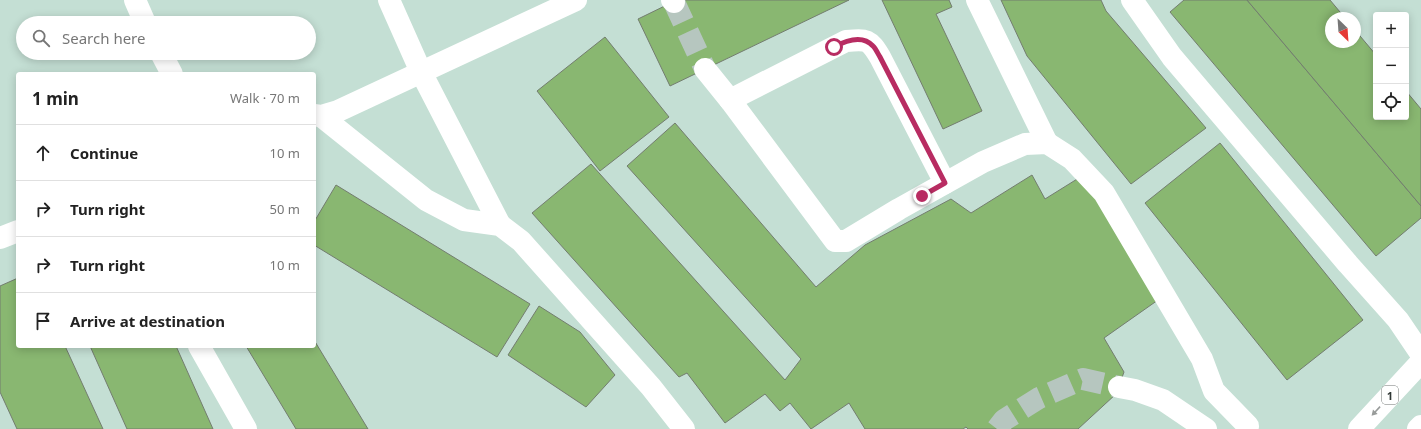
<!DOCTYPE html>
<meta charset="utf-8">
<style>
body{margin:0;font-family:"Noto Sans",sans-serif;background:#f2f2f2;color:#222}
.controls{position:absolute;right:12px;top:12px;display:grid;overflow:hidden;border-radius:4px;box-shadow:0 2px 10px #0003}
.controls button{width:36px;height:36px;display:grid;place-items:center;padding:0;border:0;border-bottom:1px solid #e0e0e0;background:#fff;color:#222;font:20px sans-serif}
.compass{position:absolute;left:1325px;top:12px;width:36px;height:36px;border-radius:50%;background:#fff;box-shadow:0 2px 10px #0003;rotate:155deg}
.stop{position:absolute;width:12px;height:12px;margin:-9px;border:3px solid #b82c62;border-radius:50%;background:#fff}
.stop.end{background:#b82c62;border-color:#fff;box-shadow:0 1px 4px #0008}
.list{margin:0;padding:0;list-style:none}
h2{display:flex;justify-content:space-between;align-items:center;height:52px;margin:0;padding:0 16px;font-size:17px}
h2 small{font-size:13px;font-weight:400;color:#767676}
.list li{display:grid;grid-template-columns:26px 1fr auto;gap:12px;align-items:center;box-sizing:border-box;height:56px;padding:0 16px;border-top:1px solid #e0e0e0}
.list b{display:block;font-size:15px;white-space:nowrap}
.list em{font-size:13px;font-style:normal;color:#767676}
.icon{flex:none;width:22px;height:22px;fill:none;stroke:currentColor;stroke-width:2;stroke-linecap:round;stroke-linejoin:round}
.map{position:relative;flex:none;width:1421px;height:429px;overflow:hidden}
.search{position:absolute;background:#fff;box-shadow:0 2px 10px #0003;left:16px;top:16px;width:300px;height:44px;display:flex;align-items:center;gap:10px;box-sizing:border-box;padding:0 14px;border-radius:22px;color:#767676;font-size:15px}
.panel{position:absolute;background:#fff;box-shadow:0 2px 10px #0003;left:16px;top:72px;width:300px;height:276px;border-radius:4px}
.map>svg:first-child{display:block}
.built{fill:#c4dfd4;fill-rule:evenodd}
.building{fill:#89b771;stroke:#737d6f}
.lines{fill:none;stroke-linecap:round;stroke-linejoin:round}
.minor-tunnel{stroke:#b6c6bf;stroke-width:22;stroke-dasharray:22 11;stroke-linecap:butt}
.minor{stroke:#fff;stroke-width:22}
.highway{stroke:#fff;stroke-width:22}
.oneway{fill:#989b9a}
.route{stroke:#b82c62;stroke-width:5}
.labels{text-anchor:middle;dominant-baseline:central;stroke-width:3;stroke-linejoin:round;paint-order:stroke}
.shield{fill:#fff;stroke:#6e7371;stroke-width:1}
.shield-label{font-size:11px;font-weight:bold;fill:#303734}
</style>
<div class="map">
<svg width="1421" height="429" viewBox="0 0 1421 429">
<rect width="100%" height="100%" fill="#d7eae2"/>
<path class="built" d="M0,0H1421V429H0ZM1376,15H1406V117H1376ZM1331,18H1355V42H1331ZM23,23H309V53H23ZM18,74H314V346H18Z"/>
<g class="building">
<path d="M677,0H849L670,86L638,19Z"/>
<path d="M882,0H949L952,7L936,14L982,111L943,129Z"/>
<path d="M1001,0H1101L1106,11L1206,128L1131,184L1027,56Z"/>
<path d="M1184,0H1247L1421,206V218L1376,256L1170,12Z"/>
<path d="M1247,0H1330L1345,18H1331V42H1355V30L1376,55V117H1406V91L1421,109V206Z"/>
<path d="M605,37L669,117L600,171L537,91Z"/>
<path d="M675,123L816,287L865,245L951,199L971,213L1032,175L1045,199L1082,176L1158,300L1104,338L1124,372L1116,394L1078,429H968L966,427L963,429H865L849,403L811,429L790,403L780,411L765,394L725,423L687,373L679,377L532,213L591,164L785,380L801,359L627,166Z"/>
<path d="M1220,143L1363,320L1287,380L1145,203Z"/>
<path d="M336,185L530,304L497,357L314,245V222Z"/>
<path d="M18,278V346H65L103,429H17L0,392V286Z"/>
<path d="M539,306L580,332L615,375L586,407L508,355Z"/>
<path d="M314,340L368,429H296L246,346H314Z"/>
<path d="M90,346H176L213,429H127Z"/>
</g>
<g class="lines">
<g class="minor-tunnel">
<path d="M674,2L705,69"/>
<path d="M997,429L1004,420L1039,398L1083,379L1119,387"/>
</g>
<g class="minor">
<path d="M135,0L145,23"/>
<path d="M389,0L421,72L500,225"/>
<path d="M672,0L674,2"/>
<path d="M977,0L1047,143"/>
<path d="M1132,0L1172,57L1348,264L1398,320L1421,354"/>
<path d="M161,53L172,74"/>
<path d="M705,69L730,100L835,241H846L899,209L983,162L1025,144L1047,143L1072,159L1104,193L1202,359L1214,391L1248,426"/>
<path d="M730,100L846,41C867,39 869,39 880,57L945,183"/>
<path d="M314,115L321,116L338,111L576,0"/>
<path d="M321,116L426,200L464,220L500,225L521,241L651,387L684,429"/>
<path d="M0,238L18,231"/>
<path d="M199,346L246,429"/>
<path d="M1119,387L1135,390L1163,400L1206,429"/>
</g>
<g class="highway">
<path d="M1359,429L1421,362"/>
<path d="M1418,429L1421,426"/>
</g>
</g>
<defs><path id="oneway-solid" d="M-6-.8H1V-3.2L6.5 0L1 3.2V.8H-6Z"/></defs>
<use class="oneway" href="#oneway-solid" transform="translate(1376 411) rotate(133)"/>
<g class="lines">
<path class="route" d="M834,47C845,41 862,34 873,46C876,49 878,54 880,57L945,183L922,196"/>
</g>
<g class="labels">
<rect class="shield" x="1382" y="386" width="16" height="18" rx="3"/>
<g class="shield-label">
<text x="1390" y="395">1</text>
</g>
</g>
</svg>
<div class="controls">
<button>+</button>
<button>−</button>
<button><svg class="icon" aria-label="locate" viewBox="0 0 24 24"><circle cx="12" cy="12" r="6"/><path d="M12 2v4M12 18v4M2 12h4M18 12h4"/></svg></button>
</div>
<svg class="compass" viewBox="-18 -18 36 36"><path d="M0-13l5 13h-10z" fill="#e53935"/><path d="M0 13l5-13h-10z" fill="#767676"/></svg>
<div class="stop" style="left:834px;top:47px"></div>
<div class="stop end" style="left:922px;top:196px"></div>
<div class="search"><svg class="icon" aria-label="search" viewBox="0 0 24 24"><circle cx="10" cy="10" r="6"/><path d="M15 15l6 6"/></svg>Search here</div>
<section class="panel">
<h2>1 min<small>Walk · 70 m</small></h2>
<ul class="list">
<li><svg class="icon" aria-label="ahead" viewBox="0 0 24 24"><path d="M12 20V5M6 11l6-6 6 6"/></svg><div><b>Continue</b></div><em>10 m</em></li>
<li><svg class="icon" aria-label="right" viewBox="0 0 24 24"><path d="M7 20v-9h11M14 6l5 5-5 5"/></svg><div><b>Turn right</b></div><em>50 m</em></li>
<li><svg class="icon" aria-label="right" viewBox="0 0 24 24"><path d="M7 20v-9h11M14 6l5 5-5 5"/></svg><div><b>Turn right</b></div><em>10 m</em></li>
<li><svg class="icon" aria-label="arrive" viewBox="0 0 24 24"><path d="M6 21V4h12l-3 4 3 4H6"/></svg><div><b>Arrive at destination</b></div></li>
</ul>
</section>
</div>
